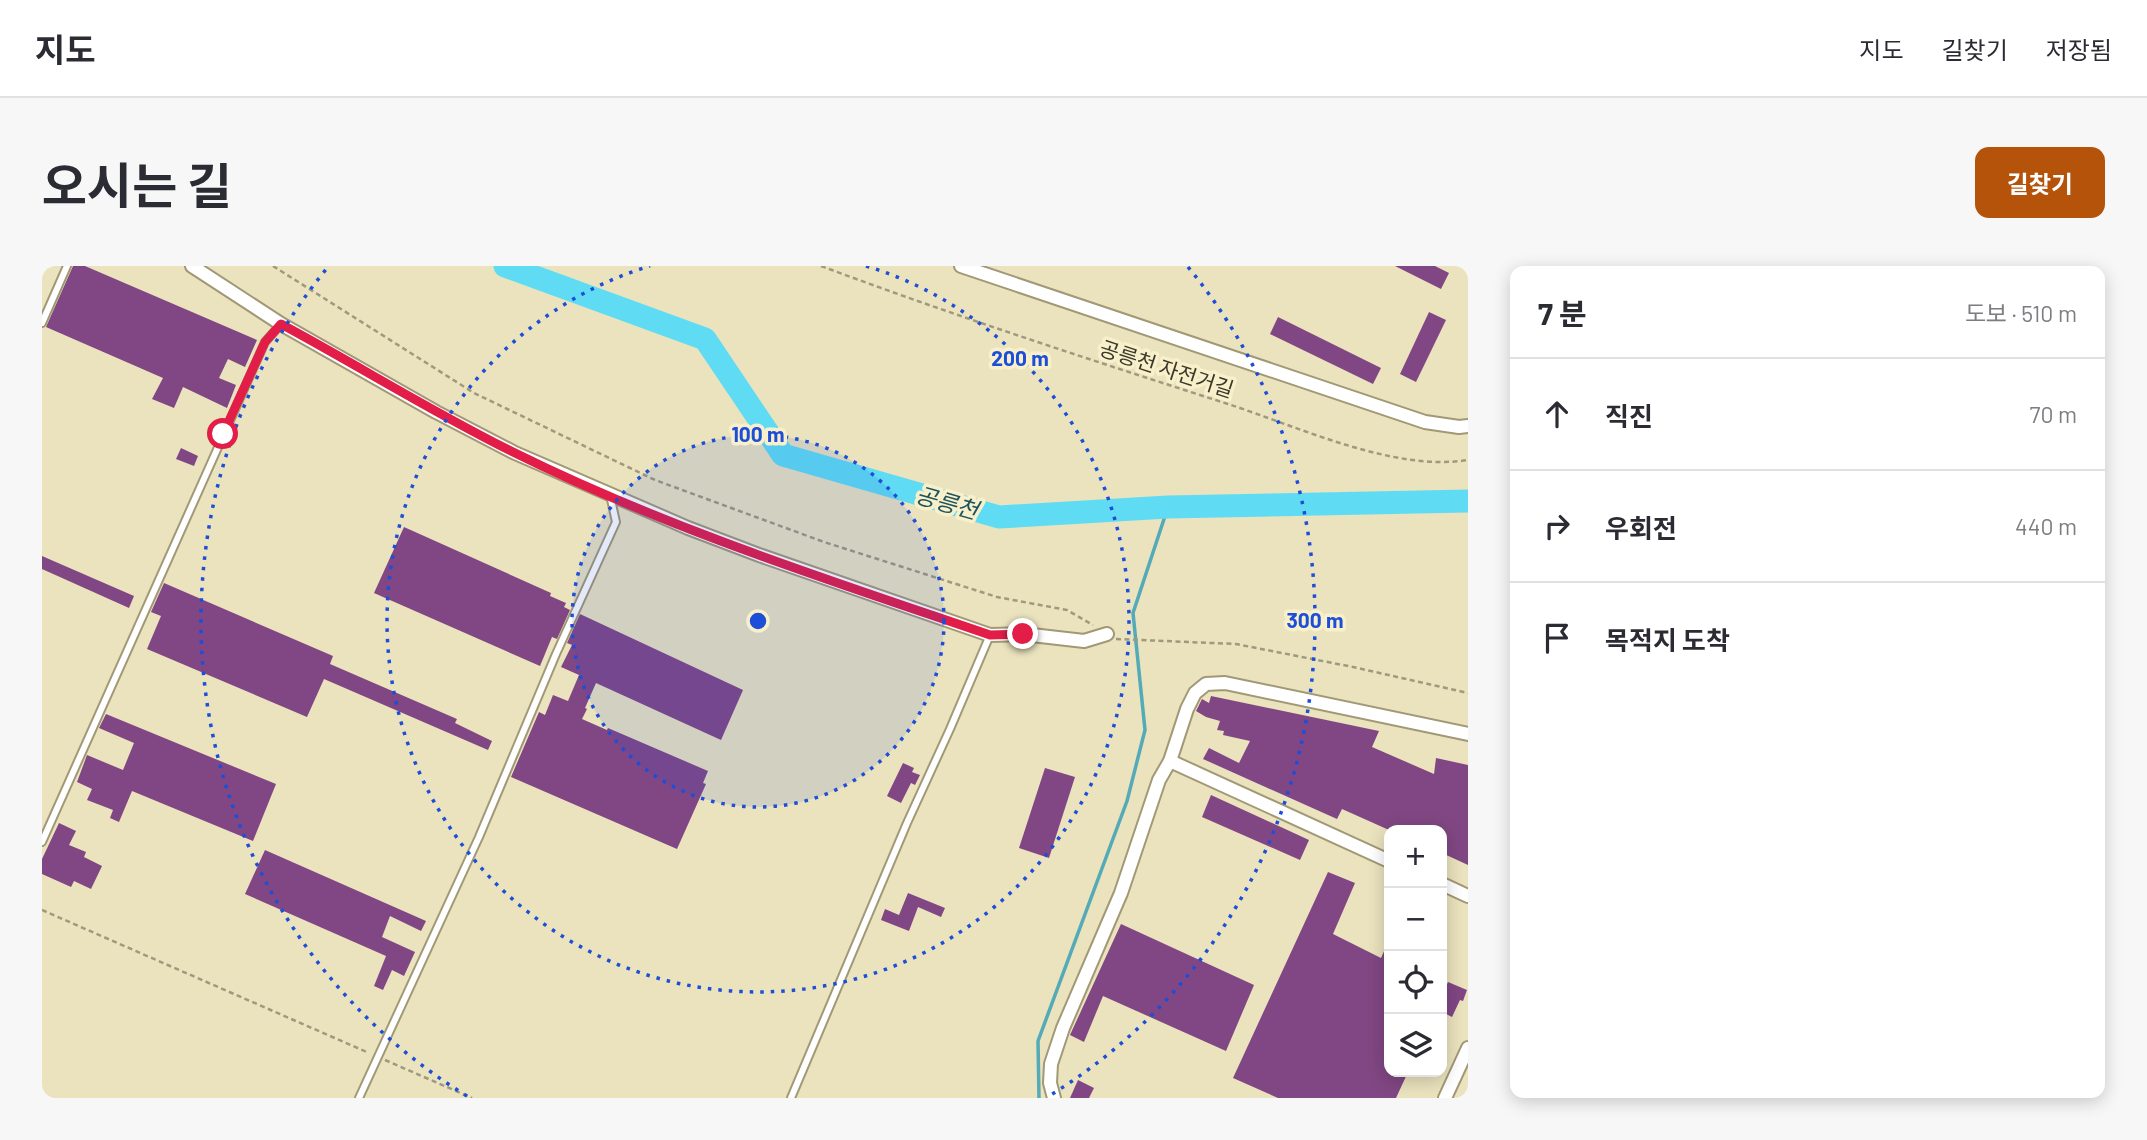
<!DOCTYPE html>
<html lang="ko">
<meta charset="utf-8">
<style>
body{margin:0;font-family:Barlow,"Noto Sans KR",sans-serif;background:#f7f7f7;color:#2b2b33}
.controls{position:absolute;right:21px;bottom:21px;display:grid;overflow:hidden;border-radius:14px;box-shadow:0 4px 18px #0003}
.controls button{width:63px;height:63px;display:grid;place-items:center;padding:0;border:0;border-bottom:2px solid #e1e1e2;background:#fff;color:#2b2b33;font:35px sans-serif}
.stop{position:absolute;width:21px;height:21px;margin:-16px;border:5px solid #e11d48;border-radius:50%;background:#fff}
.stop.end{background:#e11d48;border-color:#fff;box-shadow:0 2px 7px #0008}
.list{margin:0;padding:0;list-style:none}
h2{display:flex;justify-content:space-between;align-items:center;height:91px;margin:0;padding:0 28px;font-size:30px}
h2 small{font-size:23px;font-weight:400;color:#7c7c81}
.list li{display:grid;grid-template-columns:46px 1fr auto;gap:21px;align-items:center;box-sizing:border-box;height:112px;padding:0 28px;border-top:2px solid #e1e1e2}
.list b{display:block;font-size:26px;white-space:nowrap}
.list em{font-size:23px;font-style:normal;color:#7c7c81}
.icon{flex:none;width:38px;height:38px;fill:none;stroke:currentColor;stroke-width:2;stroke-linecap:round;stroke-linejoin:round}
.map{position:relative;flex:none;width:1426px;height:832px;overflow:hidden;border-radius:14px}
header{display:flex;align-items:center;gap:42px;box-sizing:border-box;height:98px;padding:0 35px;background:#fff;border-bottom:2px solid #e1e1e2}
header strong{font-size:33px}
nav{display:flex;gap:38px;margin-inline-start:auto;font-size:24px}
.intro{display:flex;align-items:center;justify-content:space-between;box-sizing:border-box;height:168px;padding:0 42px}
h1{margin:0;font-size:49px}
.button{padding:18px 32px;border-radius:14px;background:#b45309;color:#fff;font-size:24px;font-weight:700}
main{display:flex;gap:42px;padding:0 42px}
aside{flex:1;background:#fff;border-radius:14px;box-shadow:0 4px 18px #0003}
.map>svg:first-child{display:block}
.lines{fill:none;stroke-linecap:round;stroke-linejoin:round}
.stream{stroke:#54abb7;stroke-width:3.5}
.river{stroke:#5fdcf4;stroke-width:23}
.building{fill:#814784}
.service-casing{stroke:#a19976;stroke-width:10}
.minor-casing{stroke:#a19976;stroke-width:16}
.path{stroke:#9f997e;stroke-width:2.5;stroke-dasharray:5 3.5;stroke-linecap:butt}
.service{stroke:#fff;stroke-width:6}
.minor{stroke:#fff;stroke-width:12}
.route{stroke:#e11d48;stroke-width:9}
.ring{fill:none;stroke:#1d4ed8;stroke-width:3.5;stroke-dasharray:3.5 7}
.labels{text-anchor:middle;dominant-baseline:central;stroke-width:7;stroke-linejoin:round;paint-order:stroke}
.street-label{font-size:21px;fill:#3b382a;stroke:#f8f0cb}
.water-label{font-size:23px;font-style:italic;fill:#1d535d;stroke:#f8f0cb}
.centre{fill:#1d4ed8;stroke:#f8f0cb;stroke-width:3.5}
.ring-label{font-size:21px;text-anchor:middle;font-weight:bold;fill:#1d4ed8;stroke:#f8f0cb;stroke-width:7;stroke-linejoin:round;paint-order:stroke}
</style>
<header>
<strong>지도</strong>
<nav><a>지도</a><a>길찾기</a><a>저장됨</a></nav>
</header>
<div class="intro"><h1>오시는 길</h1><a class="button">길찾기</a></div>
<main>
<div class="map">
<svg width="1426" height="832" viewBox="0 0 1426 832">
<rect width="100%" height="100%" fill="#ebe3be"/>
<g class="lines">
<path class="stream" d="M997,832L996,775L1085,535L1103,464L1091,347L1126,241"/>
<path class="river" d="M463,0L663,73L741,189L957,251L1126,241L1426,235"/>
</g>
<g class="building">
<path d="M31,0H43L215,74L203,101L186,93L177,112L194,119L185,142L141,121L132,142L110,133L121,112L4,61Z"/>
<path d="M1353,0H1393L1407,7L1399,23Z"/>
<path d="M1387,46L1404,54L1374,116L1358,108Z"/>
<path d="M1236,51L1339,102L1331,118L1228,68Z"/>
<path d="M139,182L156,190L152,200L134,193Z"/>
<path d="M362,261L509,327L508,330L524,337L522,341L528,344L515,373L510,371L498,400L332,327Z"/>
<path d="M0,290L92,330L87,342L0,303Z"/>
<path d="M122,317L291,390L288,398L415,453L413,457L450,475L446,484L282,413L265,451L105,383L119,350L109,346Z"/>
<path d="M538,348L701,424L679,474L554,417L543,442L545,443L540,453L565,464L566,462L666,505L661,517L664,518L635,583L469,511L497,446L503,449L511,429L526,435L537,409L519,401L530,379L525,377Z"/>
<path d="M1169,430L1337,465L1330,481L1392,508L1394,492L1426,499V599L1400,587V564H1347L1300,543L1295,553L1161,493L1167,482L1197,497L1208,475L1181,469L1182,465L1175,464L1178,455L1164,451L1154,445L1160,433L1167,437Z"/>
<path d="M64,448L234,518L211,575L90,525L77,556L68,552L71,544L45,534L50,523L35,516L45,489L81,504L92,477L57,462Z"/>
<path d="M861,497L872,502L870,506L878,509L873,519L869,517L859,537L845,530Z"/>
<path d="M1003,502L1033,511L1007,592L977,582Z"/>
<path d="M1169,529L1267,574L1258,594L1160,551Z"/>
<path d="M17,557L34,565L27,579L44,586L42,591L60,600L49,623L32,615L29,621L0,608V593Z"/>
<path d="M223,584L384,655L379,665L348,650L340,671L373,686L362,710L350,704L341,724L332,720L344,690L203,628Z"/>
<path d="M1286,606L1313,617L1291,668L1339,692L1347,674V806H1366L1354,832H1236L1191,812Z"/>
<path d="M866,627L903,642L899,651L876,641L867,665L839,654L843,643L857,649Z"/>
<path d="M1079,658L1212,719L1184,785L1061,730L1042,776L1028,769Z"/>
<path d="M1400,716L1405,718L1406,716L1425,724L1421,735L1418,734L1410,751L1400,746Z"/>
<path d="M1036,814L1052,822L1047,832H1028Z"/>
</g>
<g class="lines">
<g class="service-casing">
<g id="service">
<path d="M0,57L25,0"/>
<path d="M0,576L223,76L239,58"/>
<path d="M317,832L437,571L514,388L574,256L568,229"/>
<path d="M749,832L865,557L908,463L948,369"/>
</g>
</g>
<g class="minor-casing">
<g id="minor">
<path d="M150,0L239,58L394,146L473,187L646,262L717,289L948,369L981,368L1042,375L1065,368"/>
<path d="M919,0L1383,156L1417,161L1426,160"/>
<path d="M1128,495L1347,595"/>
<path d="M1400,618L1426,630"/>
<path d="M1012,832L1008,817L1009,798L1021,762L1079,627L1117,514L1128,495L1145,443L1153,427L1164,418L1183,417L1426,468"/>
<path d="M1403,832L1426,782"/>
</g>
</g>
<g class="path">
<path d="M231,0L432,127L613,214L782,276L955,331L1025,344L1051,359"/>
<path d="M779,0C913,50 1049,94 1186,138C1257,161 1352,206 1426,194"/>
<path d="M1074,373L1194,378L1311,401L1426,427"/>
<path d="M0,644L327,787"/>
<path d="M343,794L430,832"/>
</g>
<use href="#service" class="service"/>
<use href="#minor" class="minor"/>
</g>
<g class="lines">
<path class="route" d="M181,168L223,76L239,58C317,100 392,147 471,186C624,262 787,314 948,369L981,368"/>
</g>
<circle cx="716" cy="355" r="186" fill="#1d4ed8" fill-opacity=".12"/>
<g class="ring">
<circle cx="716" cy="355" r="186"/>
<path d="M824 0A371 371 0 1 1 608 0"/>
<path d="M425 830A557 557 0 0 1 286 1M1146 1A557 557 0 0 1 1007 830"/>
</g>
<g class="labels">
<g class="street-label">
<text transform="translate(1125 102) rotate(18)">공릉천 자전거길</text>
</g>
<g class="water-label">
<text transform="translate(905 236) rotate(16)">공릉천</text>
</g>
</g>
<circle cx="716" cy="355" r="10" class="centre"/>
<g class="ring-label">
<text x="978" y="100">200 m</text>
<text x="716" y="176">100 m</text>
<text x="1273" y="362">300 m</text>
</g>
</svg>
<div class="controls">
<button>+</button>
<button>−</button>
<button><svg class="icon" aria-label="locate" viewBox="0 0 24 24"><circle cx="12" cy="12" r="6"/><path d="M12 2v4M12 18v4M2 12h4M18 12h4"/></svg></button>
<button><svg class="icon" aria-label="layers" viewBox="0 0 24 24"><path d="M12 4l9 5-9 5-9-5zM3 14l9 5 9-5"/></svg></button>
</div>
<div class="stop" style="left:181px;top:168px"></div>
<div class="stop end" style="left:981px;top:368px"></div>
</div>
<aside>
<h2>7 분<small>도보 · 510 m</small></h2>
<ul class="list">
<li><svg class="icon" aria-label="ahead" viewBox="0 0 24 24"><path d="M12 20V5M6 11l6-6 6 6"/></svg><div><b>직진</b></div><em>70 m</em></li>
<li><svg class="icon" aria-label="right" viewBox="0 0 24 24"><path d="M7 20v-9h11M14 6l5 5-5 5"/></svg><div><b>우회전</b></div><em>440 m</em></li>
<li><svg class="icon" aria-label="arrive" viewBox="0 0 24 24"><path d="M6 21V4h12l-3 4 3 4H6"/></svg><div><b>목적지 도착</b></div></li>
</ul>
</aside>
</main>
